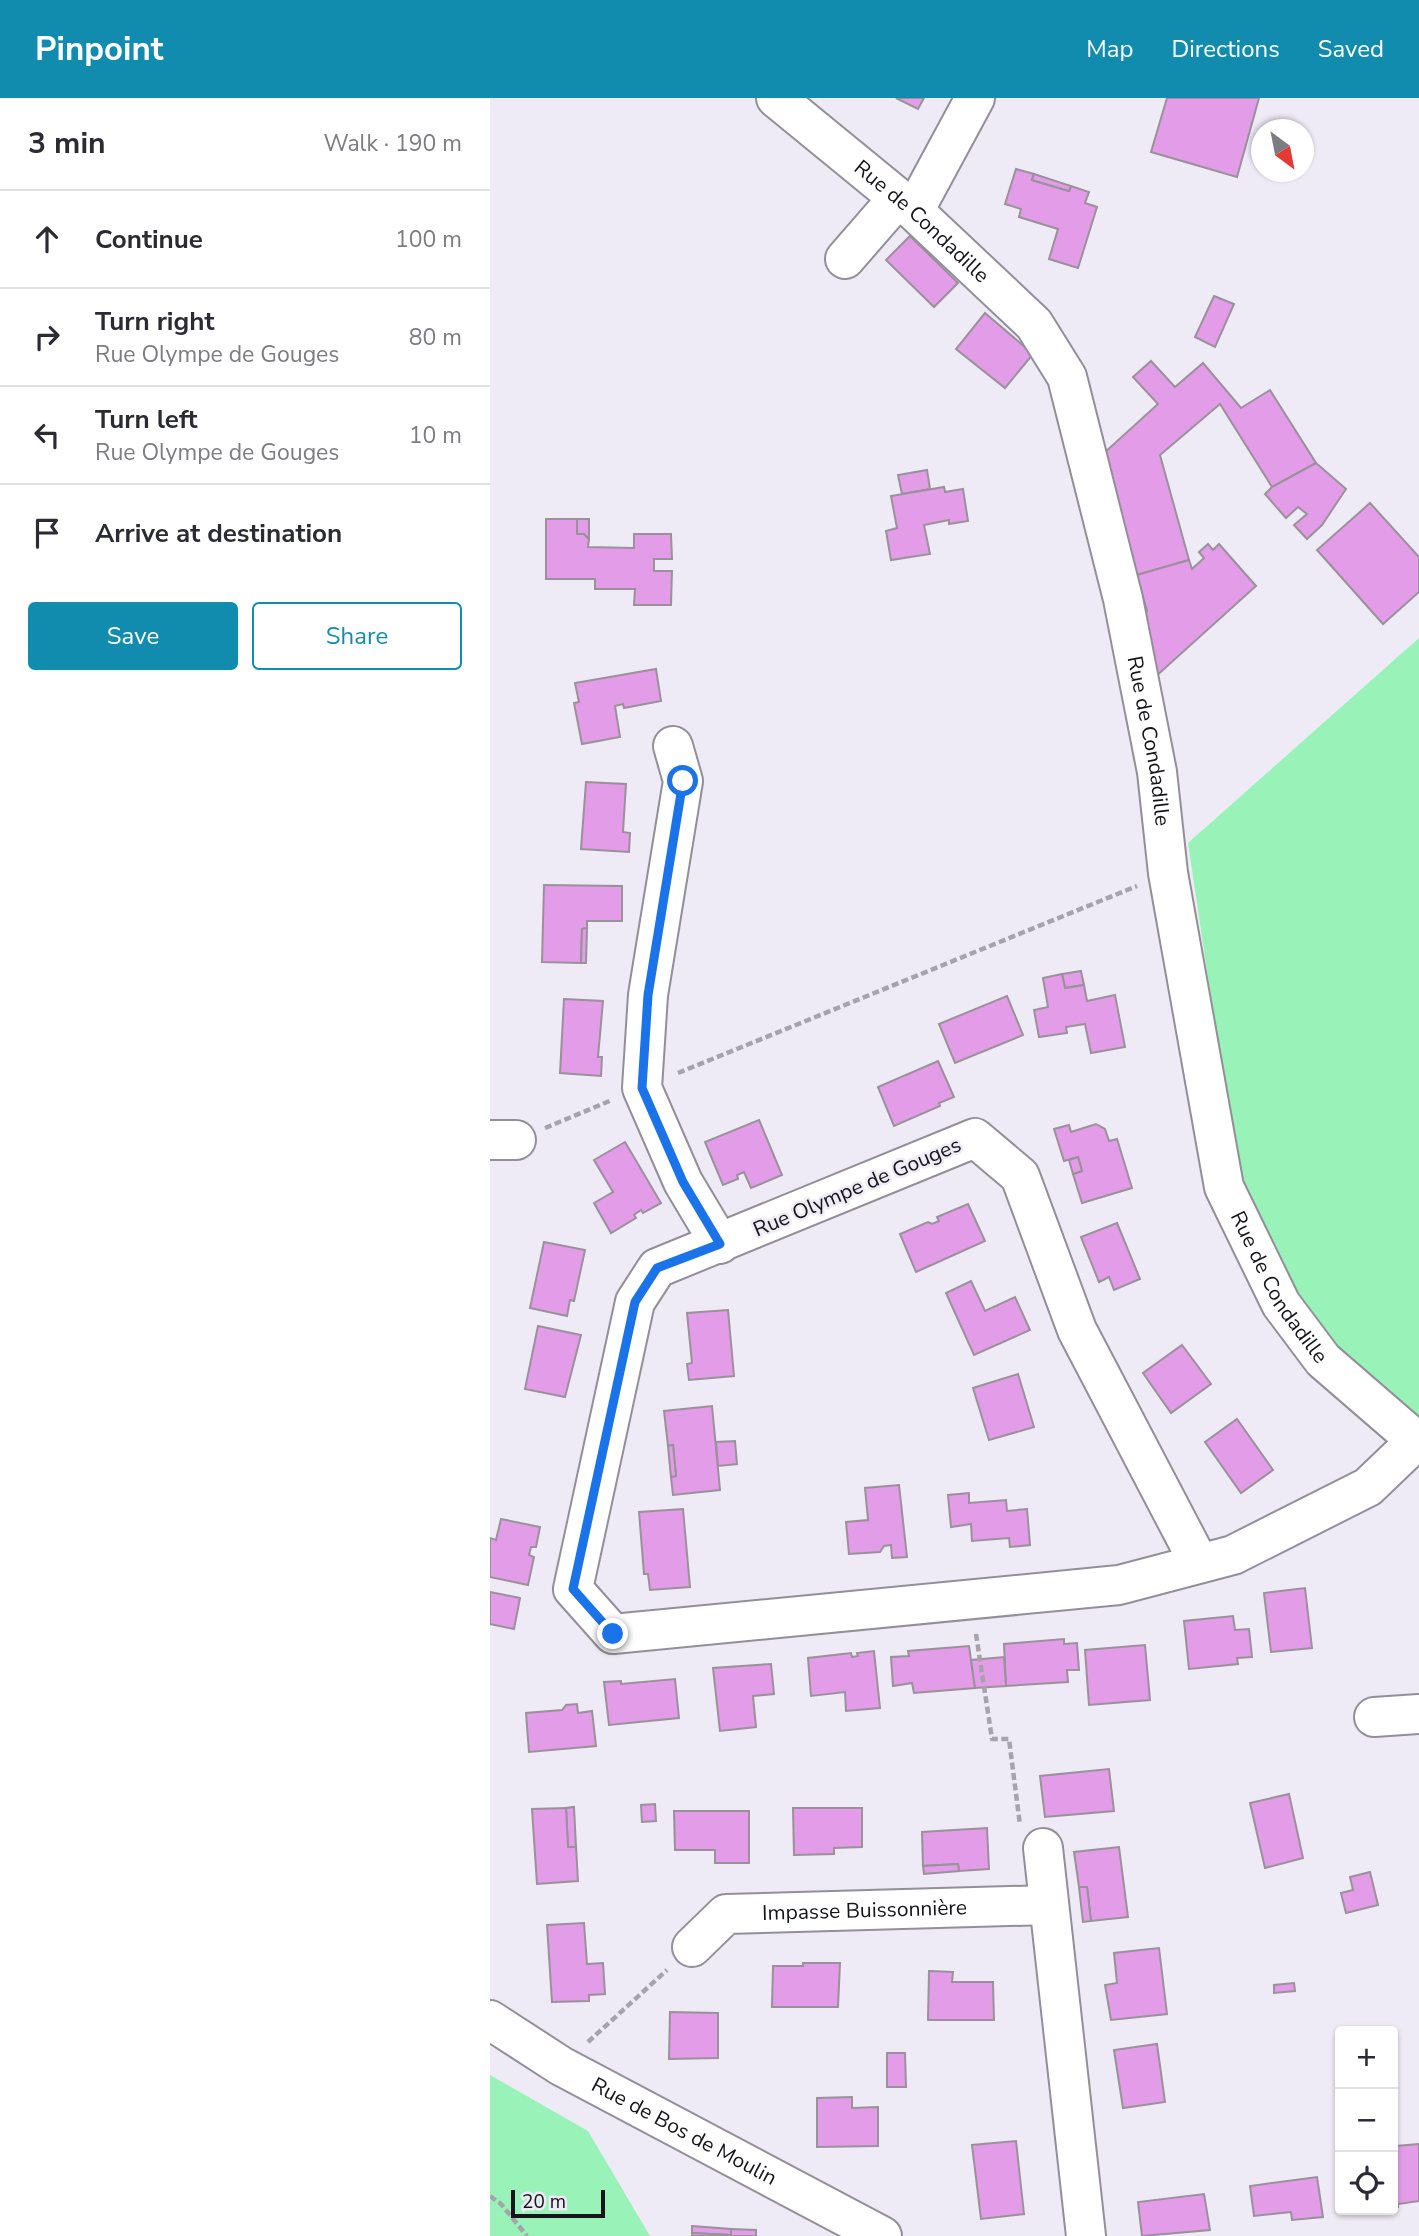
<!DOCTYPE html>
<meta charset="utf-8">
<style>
body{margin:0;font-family:"Nunito Sans",sans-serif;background:#f7f7f7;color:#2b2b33}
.controls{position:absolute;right:21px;bottom:21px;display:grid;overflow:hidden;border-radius:7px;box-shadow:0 2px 5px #0004}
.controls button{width:63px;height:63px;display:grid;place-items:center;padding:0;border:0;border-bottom:2px solid #e1e1e2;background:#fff;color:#2b2b33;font:35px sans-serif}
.compass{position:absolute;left:761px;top:21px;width:63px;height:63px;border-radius:50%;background:#fff;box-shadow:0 2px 5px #0004;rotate:148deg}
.scale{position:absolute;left:21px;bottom:18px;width:94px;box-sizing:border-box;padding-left:7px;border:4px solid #151418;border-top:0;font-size:19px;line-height:24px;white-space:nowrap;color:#151418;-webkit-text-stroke:5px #eeeaf6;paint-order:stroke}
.stop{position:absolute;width:21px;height:21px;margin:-16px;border:5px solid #1a73e8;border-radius:50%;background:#fff}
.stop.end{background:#1a73e8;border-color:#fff;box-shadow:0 2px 7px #0008}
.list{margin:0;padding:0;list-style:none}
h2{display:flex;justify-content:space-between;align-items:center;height:91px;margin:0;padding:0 28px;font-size:30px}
h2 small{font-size:23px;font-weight:400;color:#7c7c81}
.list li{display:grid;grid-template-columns:46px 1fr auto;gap:21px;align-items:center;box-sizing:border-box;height:98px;padding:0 28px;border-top:2px solid #e1e1e2}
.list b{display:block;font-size:26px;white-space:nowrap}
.list p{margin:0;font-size:23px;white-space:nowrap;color:#7c7c81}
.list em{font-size:23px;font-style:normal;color:#7c7c81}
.actions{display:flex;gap:14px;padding:21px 28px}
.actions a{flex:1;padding:16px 0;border:2px solid #118cae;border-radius:7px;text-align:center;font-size:24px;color:#118cae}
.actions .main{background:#118cae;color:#fff}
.icon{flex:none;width:38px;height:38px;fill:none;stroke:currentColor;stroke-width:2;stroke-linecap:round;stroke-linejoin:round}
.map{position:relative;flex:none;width:929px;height:2138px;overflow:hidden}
header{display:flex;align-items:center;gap:42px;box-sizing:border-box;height:98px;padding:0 35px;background:#118cae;color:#fff}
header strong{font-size:33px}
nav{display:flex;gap:38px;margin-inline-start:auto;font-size:24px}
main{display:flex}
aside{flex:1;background:#fff}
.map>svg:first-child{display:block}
.green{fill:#99f2b8}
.building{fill:#e39ce8;stroke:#9a919a;stroke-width:2}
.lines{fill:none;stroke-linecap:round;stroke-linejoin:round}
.minor-casing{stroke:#938f99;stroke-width:42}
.path{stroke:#a6a3ac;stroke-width:4.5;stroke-dasharray:7 3.5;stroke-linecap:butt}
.minor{stroke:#fff;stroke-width:38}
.route{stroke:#1a73e8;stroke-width:9}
.labels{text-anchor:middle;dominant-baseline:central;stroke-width:5;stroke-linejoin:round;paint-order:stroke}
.street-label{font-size:21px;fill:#151418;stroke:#eeeaf6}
</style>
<header>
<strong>Pinpoint</strong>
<nav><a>Map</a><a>Directions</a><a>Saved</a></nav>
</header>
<main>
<aside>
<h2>3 min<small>Walk · 190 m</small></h2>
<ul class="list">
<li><svg class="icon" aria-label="ahead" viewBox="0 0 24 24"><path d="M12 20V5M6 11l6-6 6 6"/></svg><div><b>Continue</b></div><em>100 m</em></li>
<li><svg class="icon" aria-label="right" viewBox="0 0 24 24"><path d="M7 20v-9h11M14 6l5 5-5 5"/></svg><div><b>Turn right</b><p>Rue Olympe de Gouges</p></div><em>80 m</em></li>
<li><svg class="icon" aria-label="left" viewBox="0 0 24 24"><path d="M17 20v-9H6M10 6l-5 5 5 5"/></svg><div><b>Turn left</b><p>Rue Olympe de Gouges</p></div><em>10 m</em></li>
<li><svg class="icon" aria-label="arrive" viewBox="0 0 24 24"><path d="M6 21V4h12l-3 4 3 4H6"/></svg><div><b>Arrive at destination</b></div></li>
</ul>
<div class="actions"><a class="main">Save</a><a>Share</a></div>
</aside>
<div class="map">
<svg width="929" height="2138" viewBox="0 0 929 2138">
<rect width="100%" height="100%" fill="#eeeaf6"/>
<g class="green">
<path d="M929,540V1324L841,1246L794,1185L751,1101L698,745Z"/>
<path d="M0,1977L98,2033L160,2138H0Z"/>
</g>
<g class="building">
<path d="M406,0H434L428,11Z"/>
<path d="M677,0H769L747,79L661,54Z"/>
<path d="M526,71L544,76L542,82L579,93L581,88L599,94L595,105L607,109L588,170L559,161L568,131L529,119L531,111L515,106Z"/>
<path d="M544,76L581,88L579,93L542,82Z"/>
<path d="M420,138L468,185L444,209L396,162Z"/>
<path d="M724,198L744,206L725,249L705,239Z"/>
<path d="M495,215L543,256L515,290L466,251Z"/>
<path d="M661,263L685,289L713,265L751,310L780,292L826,365L782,389L730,306L670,357L699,462L647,477L614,355L668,306L643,279Z"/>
<path d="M826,365L856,391L832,427L817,441L804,427L817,416L808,409L796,420L775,396L782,389Z"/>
<path d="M437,372L440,391L412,396L408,377Z"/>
<path d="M454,389L455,394L473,391L478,423L459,426V422L434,427L440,456L401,462L396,433L407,430L401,398Z"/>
<path d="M880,405L929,459V494L893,526L827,452Z"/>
<path d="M56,421H87V436H94L99,441L98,449L144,450V436H181L182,461H164V473H182L181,507H144L145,491H105V481H56Z"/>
<path d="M87,421H99V441L94,436H87Z"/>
<path d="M718,446L723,452L729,446L766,488L663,581L648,523L657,513L647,477L699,462L702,471L714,460L709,454Z"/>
<path d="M166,571L171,603L134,610L133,606L125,608L130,639L92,646L84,605L89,604L85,585Z"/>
<path d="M96,684L136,686L133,734L140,735L139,754L91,751Z"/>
<path d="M54,787L132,788V823H97V830L92,831L91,865L52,864Z"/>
<path d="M97,830L96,865H91L92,831Z"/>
<path d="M591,873L594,887L575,890L572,876Z"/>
<path d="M572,876L575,890L594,887L597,903L625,897L635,949L601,955L595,926L576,929L577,935L549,939L544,912L558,909L553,880Z"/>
<path d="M517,898L533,937L465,965L449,926Z"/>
<path d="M74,901L113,903L108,959H112L111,978L70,975Z"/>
<path d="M448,963L464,999L449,1005L450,1008L404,1028L388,989Z"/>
<path d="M269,1022L292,1077L261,1090L254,1074L247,1077L248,1081L233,1087L215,1044Z"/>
<path d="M606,1026L615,1031L619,1043L627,1041L642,1090L592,1105L583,1076L592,1073L588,1059L574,1063L564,1031L579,1027L581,1034Z"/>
<path d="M135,1044L171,1105L153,1115L151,1112L144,1117L146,1120L121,1135L104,1105L123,1094L104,1062Z"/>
<path d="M588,1059L592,1073L583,1076L579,1062Z"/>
<path d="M478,1106L495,1143L426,1174L410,1136L438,1124L442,1126L449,1123L447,1119Z"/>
<path d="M627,1125L650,1181L624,1192L619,1179L609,1184L591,1139Z"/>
<path d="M54,1144L95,1152L84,1203L80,1202L77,1218L40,1210Z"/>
<path d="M481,1183L495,1213L525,1199L540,1232L484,1257L456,1195Z"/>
<path d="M238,1212L244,1278L199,1282L197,1266L202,1265L197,1215Z"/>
<path d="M48,1228L91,1237L75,1299L35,1291Z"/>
<path d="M692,1247L721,1286L681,1315L653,1275Z"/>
<path d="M528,1276L544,1329L499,1342L483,1290Z"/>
<path d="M222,1308L230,1392L183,1397L181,1379L186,1378L183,1347L178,1348L174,1313Z"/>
<path d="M747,1321L783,1372L751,1395L715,1344Z"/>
<path d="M245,1343L247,1366L228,1368L226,1344Z"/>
<path d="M183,1347L186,1378L181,1379L178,1348Z"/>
<path d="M409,1387L417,1459L402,1460L401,1447L394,1448L390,1454L359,1456L356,1424L378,1422L375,1390Z"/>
<path d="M479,1395V1405L516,1402L517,1413L537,1411L540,1447L520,1449L519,1440L482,1443L481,1426L461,1429L458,1397Z"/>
<path d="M193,1411L200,1489L160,1492L158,1476H154L149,1414Z"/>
<path d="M11,1421L50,1429L46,1449H41L39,1457L44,1459L38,1487L0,1479V1440L6,1442Z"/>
<path d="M815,1490L822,1550L781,1554L774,1495Z"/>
<path d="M0,1494L30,1500L24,1531L0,1526Z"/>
<path d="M743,1518L745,1532L759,1531L762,1559L747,1560L748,1566L699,1571L694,1523Z"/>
<path d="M574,1541V1546L587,1545L589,1572H577L578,1584L516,1588L514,1546Z"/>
<path d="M655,1547L660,1602L599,1607L595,1552Z"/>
<path d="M479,1548L485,1590L424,1595L422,1585L403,1588L401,1559L419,1558L418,1553Z"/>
<path d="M384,1553L390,1610L356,1613L355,1594L321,1598L318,1560L361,1555L362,1559L368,1558L367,1555Z"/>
<path d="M514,1559L516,1588L485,1590L481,1562Z"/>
<path d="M281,1566L284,1596L263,1598L266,1629L230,1633L223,1570Z"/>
<path d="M185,1581L189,1620L119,1627L114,1584L131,1583V1586Z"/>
<path d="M87,1606L88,1615L102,1613L106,1648L39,1654L36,1615L72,1612L76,1607Z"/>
<path d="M619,1671L624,1713L555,1719L550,1678Z"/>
<path d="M799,1696L813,1760L775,1770L760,1705Z"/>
<path d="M165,1706L166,1723L152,1724L151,1707Z"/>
<path d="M84,1709L86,1749H78L76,1710Z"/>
<path d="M76,1710L78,1749H86L88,1783L47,1786L42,1711Z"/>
<path d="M303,1710H372V1749L344,1750V1756L304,1757Z"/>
<path d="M184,1713H259V1765H225V1752H185Z"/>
<path d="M497,1730L499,1771L469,1773L468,1766L433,1768L432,1734Z"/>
<path d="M629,1749L638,1819L601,1823L597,1789H589L584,1754Z"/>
<path d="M468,1766L469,1773L434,1776L433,1768Z"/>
<path d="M880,1774L888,1807L856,1815L851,1795L863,1792L860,1779Z"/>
<path d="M589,1789H597L601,1823L593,1824Z"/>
<path d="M94,1825L97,1866L113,1865L115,1896L99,1897V1903L62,1904L57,1827Z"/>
<path d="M669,1850L677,1916L621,1922L615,1887L627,1885L624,1855Z"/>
<path d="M313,1865H350L348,1909H282L283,1868H313Z"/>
<path d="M439,1873L463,1874L462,1884H503L504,1922H438Z"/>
<path d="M804,1885L805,1893L784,1895V1887Z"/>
<path d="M180,1914L228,1915V1960L179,1961Z"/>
<path d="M667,1946L675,2004L633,2010L624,1952Z"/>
<path d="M397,1955H415L416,1989H397Z"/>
<path d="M362,1999V2010L388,2009V2048L327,2049V2000Z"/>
<path d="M526,2043L534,2116L491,2121L482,2047Z"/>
<path d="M929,2046V2103L908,2106V2109L903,2110V2053L906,2048Z"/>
<path d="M827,2079L833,2119L802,2122L801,2114L764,2118L760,2088Z"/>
<path d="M714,2096L720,2132L652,2138L648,2104Z"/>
<path d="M202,2128L241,2131V2137L202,2135Z"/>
<path d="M241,2131L266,2132V2138H202V2135L241,2137Z"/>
</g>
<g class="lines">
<g class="minor-casing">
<g id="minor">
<path id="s1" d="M286,0L424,113L544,226L577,279L633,501L667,674L678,775L734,1089L791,1206L833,1262L929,1345"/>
<path d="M424,113L485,0"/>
<path d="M355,161L408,100"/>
<path d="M183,648L193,683L158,897L152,990L193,1084L230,1146"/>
<path d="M0,1042H26"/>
<path d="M709,1465L587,1232L530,1078L485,1040L167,1170L145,1204L83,1491L123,1536L629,1487L743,1457L878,1389L926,1343"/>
<path d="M884,1619L929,1616"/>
<path d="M553,1750L596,2138"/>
<path id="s2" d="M202,1849L236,1816L559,1807"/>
<path id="s3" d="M0,1922L71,1968L392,2138"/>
</g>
</g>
<g class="path">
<path d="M188,975L647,788"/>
<path d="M55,1030L122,1002"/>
<path d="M486,1536L502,1641H519L530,1727"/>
<path d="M98,1944L177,1872"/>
<path d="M0,2098L11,2106L37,2138"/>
</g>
<use href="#minor" class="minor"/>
</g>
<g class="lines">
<path class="route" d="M123,1536L83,1491L145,1204L167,1170L230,1146L193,1084L152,990L158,897L193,683"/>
</g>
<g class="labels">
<g class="street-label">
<text stroke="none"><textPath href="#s1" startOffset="191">Rue de Condadille</textPath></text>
<text stroke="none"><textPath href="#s1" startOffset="779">Rue de Condadille</textPath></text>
<text transform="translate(367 1089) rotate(-23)">Rue Olympe de Gouges</text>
<text stroke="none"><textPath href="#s1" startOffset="1346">Rue de Condadille</textPath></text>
<text stroke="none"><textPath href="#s2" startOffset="186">Impasse Buissonnière</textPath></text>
<text stroke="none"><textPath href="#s3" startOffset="224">Rue de Bos de Moulin</textPath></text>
</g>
</g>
</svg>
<div class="controls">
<button>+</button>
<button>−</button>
<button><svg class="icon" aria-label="locate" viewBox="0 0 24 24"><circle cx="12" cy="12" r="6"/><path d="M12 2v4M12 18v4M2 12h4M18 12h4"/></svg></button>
</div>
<svg class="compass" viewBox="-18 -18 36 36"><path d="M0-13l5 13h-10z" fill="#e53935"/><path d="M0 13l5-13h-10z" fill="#7c7c81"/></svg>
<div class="scale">20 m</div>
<div class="stop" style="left:193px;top:683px"></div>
<div class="stop end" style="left:123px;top:1536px"></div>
</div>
</main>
